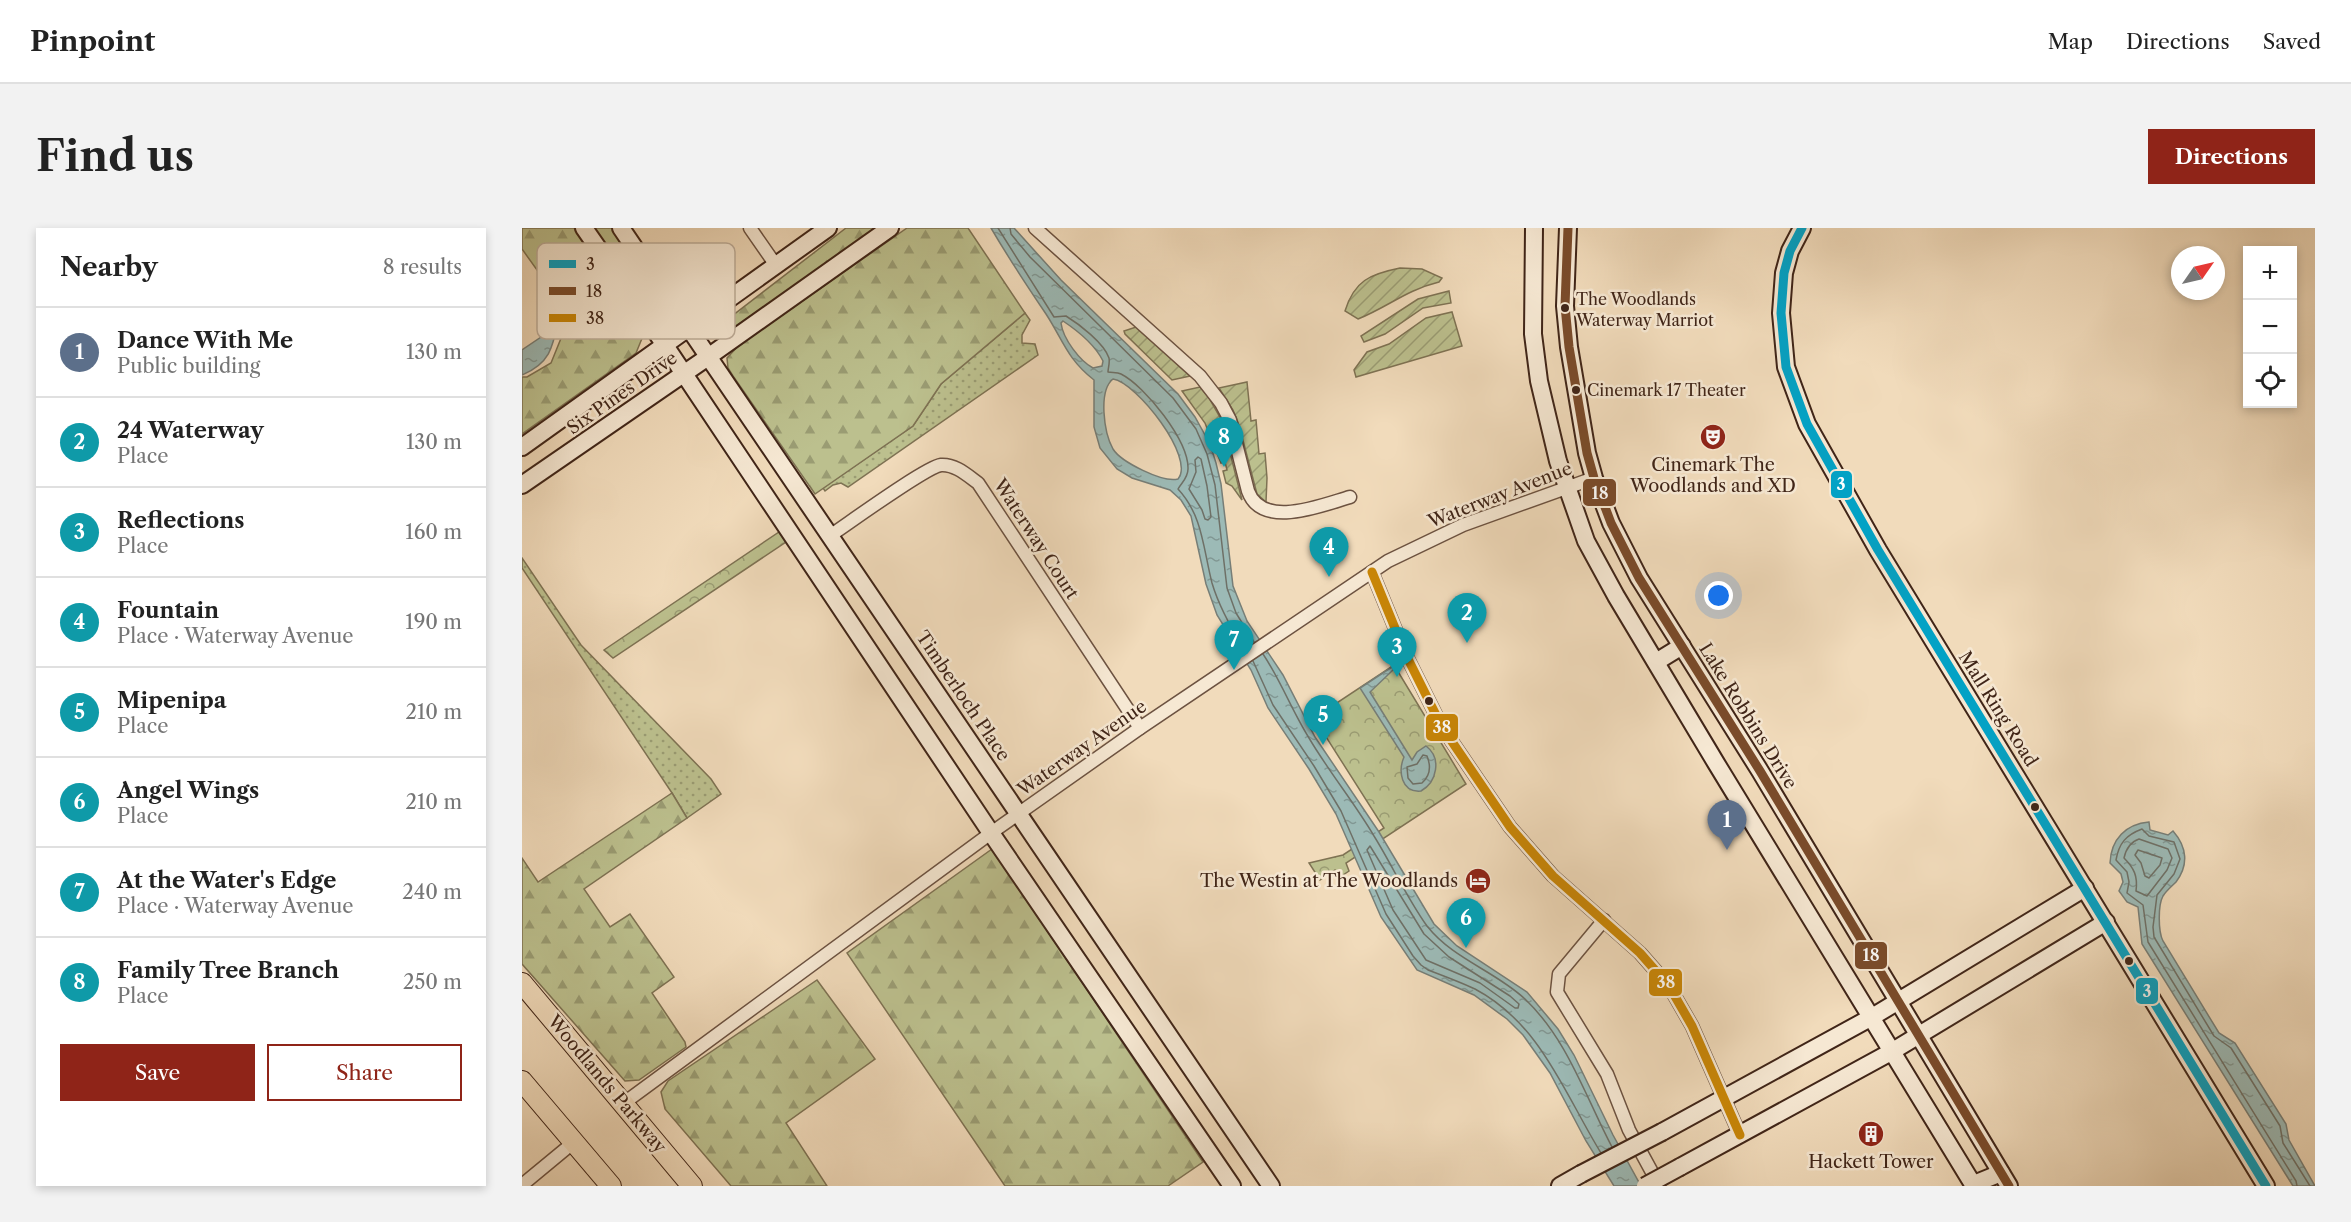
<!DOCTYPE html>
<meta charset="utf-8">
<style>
body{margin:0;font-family:"Libre Caslon Text",serif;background:#f2f2f2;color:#222}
.controls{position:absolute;right:18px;top:18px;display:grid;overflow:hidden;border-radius:0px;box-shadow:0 3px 9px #0003}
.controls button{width:54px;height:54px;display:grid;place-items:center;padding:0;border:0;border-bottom:2px solid #e0e0e0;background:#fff;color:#222;font:30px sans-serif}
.compass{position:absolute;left:1649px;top:18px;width:54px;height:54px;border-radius:50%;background:#fff;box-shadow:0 3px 9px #0003;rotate:56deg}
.you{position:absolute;left:1197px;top:368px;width:21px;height:21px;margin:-15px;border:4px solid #fff;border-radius:50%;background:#1a73e8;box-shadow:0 0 0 9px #1a73e833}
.badge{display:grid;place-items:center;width:39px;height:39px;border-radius:50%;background:#8f2418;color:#fff;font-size:20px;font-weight:700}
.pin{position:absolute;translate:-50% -50px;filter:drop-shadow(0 2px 3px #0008)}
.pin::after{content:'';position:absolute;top:32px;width:21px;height:18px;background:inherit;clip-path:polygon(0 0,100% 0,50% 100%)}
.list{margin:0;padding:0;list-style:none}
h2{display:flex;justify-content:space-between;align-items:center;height:78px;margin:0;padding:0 24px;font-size:26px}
h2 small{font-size:20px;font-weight:400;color:#767676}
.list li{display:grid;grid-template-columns:39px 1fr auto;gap:18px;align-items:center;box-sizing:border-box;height:90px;padding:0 24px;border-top:2px solid #e0e0e0}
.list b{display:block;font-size:22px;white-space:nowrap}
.list p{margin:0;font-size:20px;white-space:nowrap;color:#767676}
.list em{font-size:20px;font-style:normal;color:#767676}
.actions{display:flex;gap:12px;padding:18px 24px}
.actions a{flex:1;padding:14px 0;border:2px solid #8f2418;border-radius:0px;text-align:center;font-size:21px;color:#8f2418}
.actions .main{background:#8f2418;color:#fff}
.icon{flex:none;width:33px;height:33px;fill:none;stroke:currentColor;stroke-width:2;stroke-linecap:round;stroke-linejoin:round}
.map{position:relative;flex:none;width:1793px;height:958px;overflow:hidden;border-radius:0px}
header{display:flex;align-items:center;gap:36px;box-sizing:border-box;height:84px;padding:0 30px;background:#fff;border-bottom:2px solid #e0e0e0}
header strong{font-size:28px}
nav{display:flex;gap:33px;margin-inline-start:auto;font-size:21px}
.intro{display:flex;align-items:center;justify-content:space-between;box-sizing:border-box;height:144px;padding:0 36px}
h1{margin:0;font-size:42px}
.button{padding:15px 27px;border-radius:0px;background:#8f2418;color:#fff;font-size:21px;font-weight:700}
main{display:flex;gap:36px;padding:0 36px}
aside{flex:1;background:#fff;border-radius:0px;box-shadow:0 3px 9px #0003}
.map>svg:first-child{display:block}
.grass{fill:url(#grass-dots);stroke:#7e7253;stroke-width:1.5}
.forest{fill:url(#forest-firs);stroke:#7e7253;stroke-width:1.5}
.park{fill:url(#park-crowns);stroke:#7e7253;stroke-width:1.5}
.garden{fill:url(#garden-furrows);stroke:#7e7253;stroke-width:1.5}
.water{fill:url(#water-ripples);stroke:#777e77;stroke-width:1.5;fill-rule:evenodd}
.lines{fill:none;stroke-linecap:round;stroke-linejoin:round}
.shore{stroke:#6e7067;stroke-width:1.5}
.street-casing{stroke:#6c5241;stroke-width:15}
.secondary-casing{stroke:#402518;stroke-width:20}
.primary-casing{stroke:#402518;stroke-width:22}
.street{stroke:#f6e8d3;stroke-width:12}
.secondary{stroke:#f6e8d3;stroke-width:16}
.primary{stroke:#f1dbbb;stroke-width:20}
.secondary-bridge-casing{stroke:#402518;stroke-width:20;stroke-linecap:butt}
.secondary-bridge{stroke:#f6e8d3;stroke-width:16}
.bus-1-casing{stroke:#f6e8d3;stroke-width:14}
.bus-2-casing{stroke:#f6e8d3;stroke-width:14}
.bus-3-casing{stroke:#f6e8d3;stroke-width:14}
.bus-1{stroke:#03a2c5;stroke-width:9}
.bus-2{stroke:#7a4b2a;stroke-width:9}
.bus-3{stroke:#c98606;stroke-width:9}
.bus-dot{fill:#402518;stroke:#f6e8d3;stroke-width:2}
.labels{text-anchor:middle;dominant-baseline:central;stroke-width:5;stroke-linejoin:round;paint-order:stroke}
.bus-label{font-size:16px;fill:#402518;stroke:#f6e8d3;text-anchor:start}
.street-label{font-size:18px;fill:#402518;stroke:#f6e8d3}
.poi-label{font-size:18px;fill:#402518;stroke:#f6e8d3}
.key{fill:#f6e8d3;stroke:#bfae9b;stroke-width:1.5}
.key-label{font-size:16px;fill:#402518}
.line-badge{stroke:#f6e8d3;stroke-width:2}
.badge-label{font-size:16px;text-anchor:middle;font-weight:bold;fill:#fff}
</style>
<header>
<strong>Pinpoint</strong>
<nav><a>Map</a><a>Directions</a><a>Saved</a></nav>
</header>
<div class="intro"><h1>Find us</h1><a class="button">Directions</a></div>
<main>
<aside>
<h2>Nearby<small>8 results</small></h2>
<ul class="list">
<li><span class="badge" style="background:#5c6f8a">1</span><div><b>Dance With Me</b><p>Public building</p></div><em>130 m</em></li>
<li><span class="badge" style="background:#0f9aa8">2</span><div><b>24 Waterway</b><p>Place</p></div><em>130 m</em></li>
<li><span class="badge" style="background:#0f9aa8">3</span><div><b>Reflections</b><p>Place</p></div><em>160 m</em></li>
<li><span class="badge" style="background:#0f9aa8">4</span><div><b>Fountain</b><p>Place · Waterway Avenue</p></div><em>190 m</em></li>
<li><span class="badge" style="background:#0f9aa8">5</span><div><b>Mipenipa</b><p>Place</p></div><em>210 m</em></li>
<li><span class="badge" style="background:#0f9aa8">6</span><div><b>Angel Wings</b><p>Place</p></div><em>210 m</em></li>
<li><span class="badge" style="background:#0f9aa8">7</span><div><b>At the Water's Edge</b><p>Place · Waterway Avenue</p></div><em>240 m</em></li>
<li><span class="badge" style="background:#0f9aa8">8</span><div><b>Family Tree Branch</b><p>Place</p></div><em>250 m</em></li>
</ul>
<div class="actions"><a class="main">Save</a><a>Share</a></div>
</aside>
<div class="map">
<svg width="1793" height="958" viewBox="0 0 1793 958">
<defs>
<pattern id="grass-dots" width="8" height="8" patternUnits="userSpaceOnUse" patternTransform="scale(1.5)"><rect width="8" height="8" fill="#bcc08e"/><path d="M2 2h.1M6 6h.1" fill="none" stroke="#9a9c73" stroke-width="1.8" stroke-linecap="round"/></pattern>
<pattern id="forest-firs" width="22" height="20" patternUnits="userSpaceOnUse" patternTransform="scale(1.5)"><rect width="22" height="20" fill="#bcc08e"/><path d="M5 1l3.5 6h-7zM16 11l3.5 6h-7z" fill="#9a9c73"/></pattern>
<pattern id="park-crowns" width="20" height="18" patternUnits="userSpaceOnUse" patternTransform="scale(1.5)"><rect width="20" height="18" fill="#bcc08e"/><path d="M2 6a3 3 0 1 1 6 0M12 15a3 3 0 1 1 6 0" fill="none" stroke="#9a9c73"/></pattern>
<pattern id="garden-furrows" width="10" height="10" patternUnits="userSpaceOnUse" patternTransform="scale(1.5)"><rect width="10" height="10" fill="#bcc08e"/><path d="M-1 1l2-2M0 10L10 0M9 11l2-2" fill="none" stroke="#9a9c73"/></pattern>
<pattern id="water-ripples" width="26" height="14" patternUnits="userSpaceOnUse" patternTransform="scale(1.5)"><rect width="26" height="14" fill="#9cbab6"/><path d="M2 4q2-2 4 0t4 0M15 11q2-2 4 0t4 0" fill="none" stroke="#819793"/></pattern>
</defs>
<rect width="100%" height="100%" fill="#f1dbbb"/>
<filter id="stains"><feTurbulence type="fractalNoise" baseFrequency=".00333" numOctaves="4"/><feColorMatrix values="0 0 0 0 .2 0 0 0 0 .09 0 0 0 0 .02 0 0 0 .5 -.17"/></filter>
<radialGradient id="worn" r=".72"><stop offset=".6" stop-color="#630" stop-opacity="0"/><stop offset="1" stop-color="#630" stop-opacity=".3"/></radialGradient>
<g class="grass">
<path d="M503,85L508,92L500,107V115L513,116L516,127L326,259L319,255L311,257L303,263L301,260L391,198L419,156Z"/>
<path d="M0,330L59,417L189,551L199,566L165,590L150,565L0,340Z"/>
</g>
<g class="forest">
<path d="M0,0H52L120,100L121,108L114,125L0,206V149H5L29,135L48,88L0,21Z"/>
<path d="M71,0H92L148,83L141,89Z"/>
<path d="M324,0H355L202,107L197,98Z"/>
<path d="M385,0H446L503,85L419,156L391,198L293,266L211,148L206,140L205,130L217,117Z"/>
<path d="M150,565L165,590L62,661L88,699L108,686L152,749L130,765L163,814L164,819L117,852L103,853L0,736V630L16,654Z"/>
<path d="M470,621L681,934L646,958H483L325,725Z"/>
<path d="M295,752L353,831L264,895L305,958H209L143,881L139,864L146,853Z"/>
</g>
<g class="park">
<path d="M257,304L264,314L91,430L82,422Z"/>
<path d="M872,437L944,556L824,635L827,643L818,649L813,642L798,652L787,635L821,627L862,600L792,490Z"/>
</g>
<g class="garden">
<path d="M878,40L900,41L920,50L917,54C884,62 866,79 836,91L823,83C832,53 848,46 878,40Z"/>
<path d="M927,63L929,75L901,80L863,106L842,114L839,108L896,71Z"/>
<path d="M930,84L940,118L834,149L832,142L845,124L867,116L904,90Z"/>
<path d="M614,99L668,148L650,152L603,106L602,103Z"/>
<path d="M725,154L729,193L734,192L737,226L743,225L745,250L744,274L735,266L717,197L711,182L697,160Z"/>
<path d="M678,159L687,170L700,193L720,272L710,258L704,255L701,243L705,242L703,234L699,235L683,195L660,163Z"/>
</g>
<g class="water">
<path d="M469,0H492L539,52L656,166L673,189L688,216L694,235L699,256L711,358L725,393L761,447L793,509L857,604L912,696L935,718L1005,764L1036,801L1052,827L1091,907L1119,958H1092L1064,913L1028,845L1001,807L985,791L952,767L895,742L859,689L814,586L787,541L746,480L729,442L695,387L684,356L669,288L659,272L648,262L610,250L595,241L578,220L572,199V152C545,131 541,112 524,86C505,58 486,29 469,0ZM541,93C556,103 573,117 581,133L580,138L571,140C558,133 541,111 539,95ZM591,151C614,154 674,230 656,251C641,255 599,234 591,221C582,205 576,163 591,151Z"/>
<path d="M37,89C31,118 29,135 0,147V122L22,107Z"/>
<path d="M870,439L872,441L848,464L890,532L895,524L904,518C920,530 915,554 899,563C879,565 876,543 882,529L838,460Z"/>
<path d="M1627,594L1628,602L1646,607L1651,603C1665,619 1667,637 1654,654C1650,658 1644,663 1641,668C1636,677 1636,703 1641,713L1697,805L1713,815L1764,896L1767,912L1793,958H1771L1620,716L1616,679L1605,674L1597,663L1601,654L1599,646L1588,635C1589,611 1604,596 1627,594Z"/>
</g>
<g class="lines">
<g class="shore">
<path d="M476,0L532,89L544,88C557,96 582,115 587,130C588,135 586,140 586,144C590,145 595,144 599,146C623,158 667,213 666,241C666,250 660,254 656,261C681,288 681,320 690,355C697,379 709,400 722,421"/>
<path d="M488,0L489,6L508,29L651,170L674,201L685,226L693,257L705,360L714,385L732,414"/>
<path d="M676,229L679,231L685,258L689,289L686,292L683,291L680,282L667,261L674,244L673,232Z"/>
<path d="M741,426C759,453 770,483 787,510C807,544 832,574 852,608C870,637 885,670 905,698C931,731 973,743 1003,771C1046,812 1063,868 1090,919"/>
<path d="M731,433L751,477L792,538L819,583L864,686L891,728L899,737L906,742C922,748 938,754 953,761C1019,796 1042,865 1079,925"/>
<path d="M901,527L905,528C909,538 908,548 900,555L891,556L886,550L885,539L895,536Z"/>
<path d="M1617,611L1646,621L1650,630L1645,642L1625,668L1614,663C1616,648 1612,640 1602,630C1604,621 1608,614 1617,611Z"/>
<path d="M848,618L902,706L927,729L988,768L997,776L996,780H993L958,755L904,732L871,682L845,622Z"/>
<path d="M1616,622L1640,630L1638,637L1627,650L1623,648L1619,635L1613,627Z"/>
<path d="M1775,958L1774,953L1626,714L1621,677L1605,665L1607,654L1605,644L1594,632C1597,615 1604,607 1620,601L1627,608L1652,614L1658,631L1652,646L1635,667L1631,699L1632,709L1692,808L1709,820L1758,898L1761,915L1788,958"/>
</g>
<g class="street-casing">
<g id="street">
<path d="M228,0L253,36"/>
<path d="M513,0L678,148L699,175L708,192L726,263C740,302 800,277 828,269"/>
<path d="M309,307C327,295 404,239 419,237C433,236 445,247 456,255L618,500"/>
<path d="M850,344L884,427L920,499L988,599L1031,648L1118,725L1147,758L1170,798L1218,907"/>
<path d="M1082,692L1037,746L1035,764L1085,846L1107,902L1137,957"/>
<path d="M102,875L469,605L618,500L866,333L941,297L1072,250"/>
<path d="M0,957L52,914"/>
</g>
</g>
<g class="secondary-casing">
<g id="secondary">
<path d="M62,0L126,92L469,605L710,958"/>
<path d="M99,0L749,958"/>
<path d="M1012,0L1011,106L1017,153L1036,233L1064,313L1094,368L1194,535L1452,958"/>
<path d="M1046,0L1043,78L1047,119L1065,225L1072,250L1089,295L1117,350L1238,543L1487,958"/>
<path d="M1280,0L1268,23L1262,45L1259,85L1264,139L1285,196L1356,322L1744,958"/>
<path d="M0,219L306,0"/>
<path d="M0,257L186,129L368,0"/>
<path d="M1134,434L1160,418"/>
<path d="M1140,904L1350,789L1563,660"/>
<path d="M1158,939L1369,824L1584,694"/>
<path d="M1452,956L1479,945"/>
<path d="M1038,958L1059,946"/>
</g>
</g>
<g class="primary-casing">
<g id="primary">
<path d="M0,755L170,958"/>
<path d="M0,853L89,958"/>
</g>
</g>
<use href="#street" class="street"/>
<use href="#secondary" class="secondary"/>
<use href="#primary" class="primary"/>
<g class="secondary-bridge-casing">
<g id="secondary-bridge">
<path d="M1059,946L1140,904"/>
<path d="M1123,958L1158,939"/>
</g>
</g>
<use href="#secondary-bridge" class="secondary-bridge"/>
<g class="bus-1-casing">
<path id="bus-1" d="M1280,0L1268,23L1262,45L1259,85L1264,139L1285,196L1356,322L1744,958"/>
</g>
<g class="bus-2-casing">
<path id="bus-2" d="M1046,0L1043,78L1047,119L1065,225L1072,250L1089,295L1117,350L1238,543L1487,958"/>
</g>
<g class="bus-3-casing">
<path id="bus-3" d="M850,344L884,427L920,499L988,599L1031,648L1118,725L1147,758L1170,798L1218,907"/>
</g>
<use href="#bus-1" class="bus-1"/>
<use href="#bus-2" class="bus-2"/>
<use href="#bus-3" class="bus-3"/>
</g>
<defs>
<g id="theatre-disc" transform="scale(1.35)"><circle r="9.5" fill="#8f2418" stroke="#f6e8d3"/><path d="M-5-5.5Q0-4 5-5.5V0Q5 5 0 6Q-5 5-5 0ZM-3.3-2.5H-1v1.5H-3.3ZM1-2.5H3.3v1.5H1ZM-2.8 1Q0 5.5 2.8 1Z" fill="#fff"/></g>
<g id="hotel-disc" transform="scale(1.35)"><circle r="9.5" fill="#8f2418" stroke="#f6e8d3"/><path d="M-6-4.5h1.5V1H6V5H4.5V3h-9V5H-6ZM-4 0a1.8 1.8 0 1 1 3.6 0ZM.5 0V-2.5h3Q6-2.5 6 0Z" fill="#fff"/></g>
<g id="building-disc" transform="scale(1.35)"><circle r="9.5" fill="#8f2418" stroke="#f6e8d3"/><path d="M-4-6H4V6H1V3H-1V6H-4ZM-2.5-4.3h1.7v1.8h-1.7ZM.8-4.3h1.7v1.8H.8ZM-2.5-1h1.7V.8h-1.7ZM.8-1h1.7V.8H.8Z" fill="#fff"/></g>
</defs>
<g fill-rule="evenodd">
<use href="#theatre-disc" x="1191" y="209"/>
<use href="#hotel-disc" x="956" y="653"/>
<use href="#building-disc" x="1349" y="906"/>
</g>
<g class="bus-dot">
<circle cx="1043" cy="80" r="5"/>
<circle cx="1054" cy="162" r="5"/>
<circle cx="907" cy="473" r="5"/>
<circle cx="1513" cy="579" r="5"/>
<circle cx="1607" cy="733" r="5"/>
</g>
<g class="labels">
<g class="bus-label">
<text x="1054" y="71">The Woodlands<tspan x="1054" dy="21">Waterway Marriot</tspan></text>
<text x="1065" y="162">Cinemark 17 Theater</text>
</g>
<g class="street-label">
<text transform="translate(100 165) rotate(-35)">Six Pines Drive</text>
<text transform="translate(978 267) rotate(-21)">Waterway Avenue</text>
<text transform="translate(514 311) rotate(57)">Waterway Court</text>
<text transform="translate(441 468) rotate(56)">Timberloch Place</text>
<text transform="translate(1476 481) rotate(58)">Mall Ring Road</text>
<text transform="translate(1226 488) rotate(58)">Lake Robbins Drive</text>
<text transform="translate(560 520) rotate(-35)">Waterway Avenue</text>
<text transform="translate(85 856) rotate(50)">Woodlands Parkway</text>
</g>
<g class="poi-label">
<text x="1191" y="237">Cinemark The<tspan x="1191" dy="21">Woodlands and XD</tspan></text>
<text x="936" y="653" text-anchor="end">The Westin at The Woodlands</text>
<text x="1349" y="934">Hackett Tower</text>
</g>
</g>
<rect x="15" y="15" width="198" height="96" rx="9" class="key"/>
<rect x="27" y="32" width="27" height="8" fill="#03a2c5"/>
<rect x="27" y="59" width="27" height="8" fill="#7a4b2a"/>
<rect x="27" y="86" width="27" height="8" fill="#c98606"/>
<g class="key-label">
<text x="64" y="42">3</text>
<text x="64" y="69">18</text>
<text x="64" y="96">38</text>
</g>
<g class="line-badge">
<rect x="1308" y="242" width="23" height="29" rx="6" fill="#03a2c5"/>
<rect x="1060" y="250" width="35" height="29" rx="6" fill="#7a4b2a"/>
<rect x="903" y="485" width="34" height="29" rx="6" fill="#c98606"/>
<rect x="1332" y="713" width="34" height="29" rx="6" fill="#7a4b2a"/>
<rect x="1126" y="740" width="35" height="29" rx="6" fill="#c98606"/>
<rect x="1613" y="749" width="24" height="28" rx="6" fill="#03a2c5"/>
</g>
<g class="badge-label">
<text x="1319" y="262">3</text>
<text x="1078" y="271">18</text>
<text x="920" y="505">38</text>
<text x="1349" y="733">18</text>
<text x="1144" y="760">38</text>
<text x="1625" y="769">3</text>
</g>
<rect width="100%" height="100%" filter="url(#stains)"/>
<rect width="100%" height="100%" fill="url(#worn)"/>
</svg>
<div class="controls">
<button>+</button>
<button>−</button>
<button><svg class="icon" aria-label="locate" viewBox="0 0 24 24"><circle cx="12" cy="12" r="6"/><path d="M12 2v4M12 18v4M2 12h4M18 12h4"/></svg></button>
</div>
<svg class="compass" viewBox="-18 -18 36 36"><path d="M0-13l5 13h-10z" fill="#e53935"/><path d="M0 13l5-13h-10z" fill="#767676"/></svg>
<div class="you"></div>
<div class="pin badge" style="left:1205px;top:622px;background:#5c6f8a">1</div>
<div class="pin badge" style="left:945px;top:415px;background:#0f9aa8">2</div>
<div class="pin badge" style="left:875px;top:449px;background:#0f9aa8">3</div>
<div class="pin badge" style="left:807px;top:349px;background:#0f9aa8">4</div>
<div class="pin badge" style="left:801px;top:517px;background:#0f9aa8">5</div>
<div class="pin badge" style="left:944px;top:720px;background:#0f9aa8">6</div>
<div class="pin badge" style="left:712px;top:442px;background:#0f9aa8">7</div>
<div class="pin badge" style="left:702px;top:239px;background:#0f9aa8">8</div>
</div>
</main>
